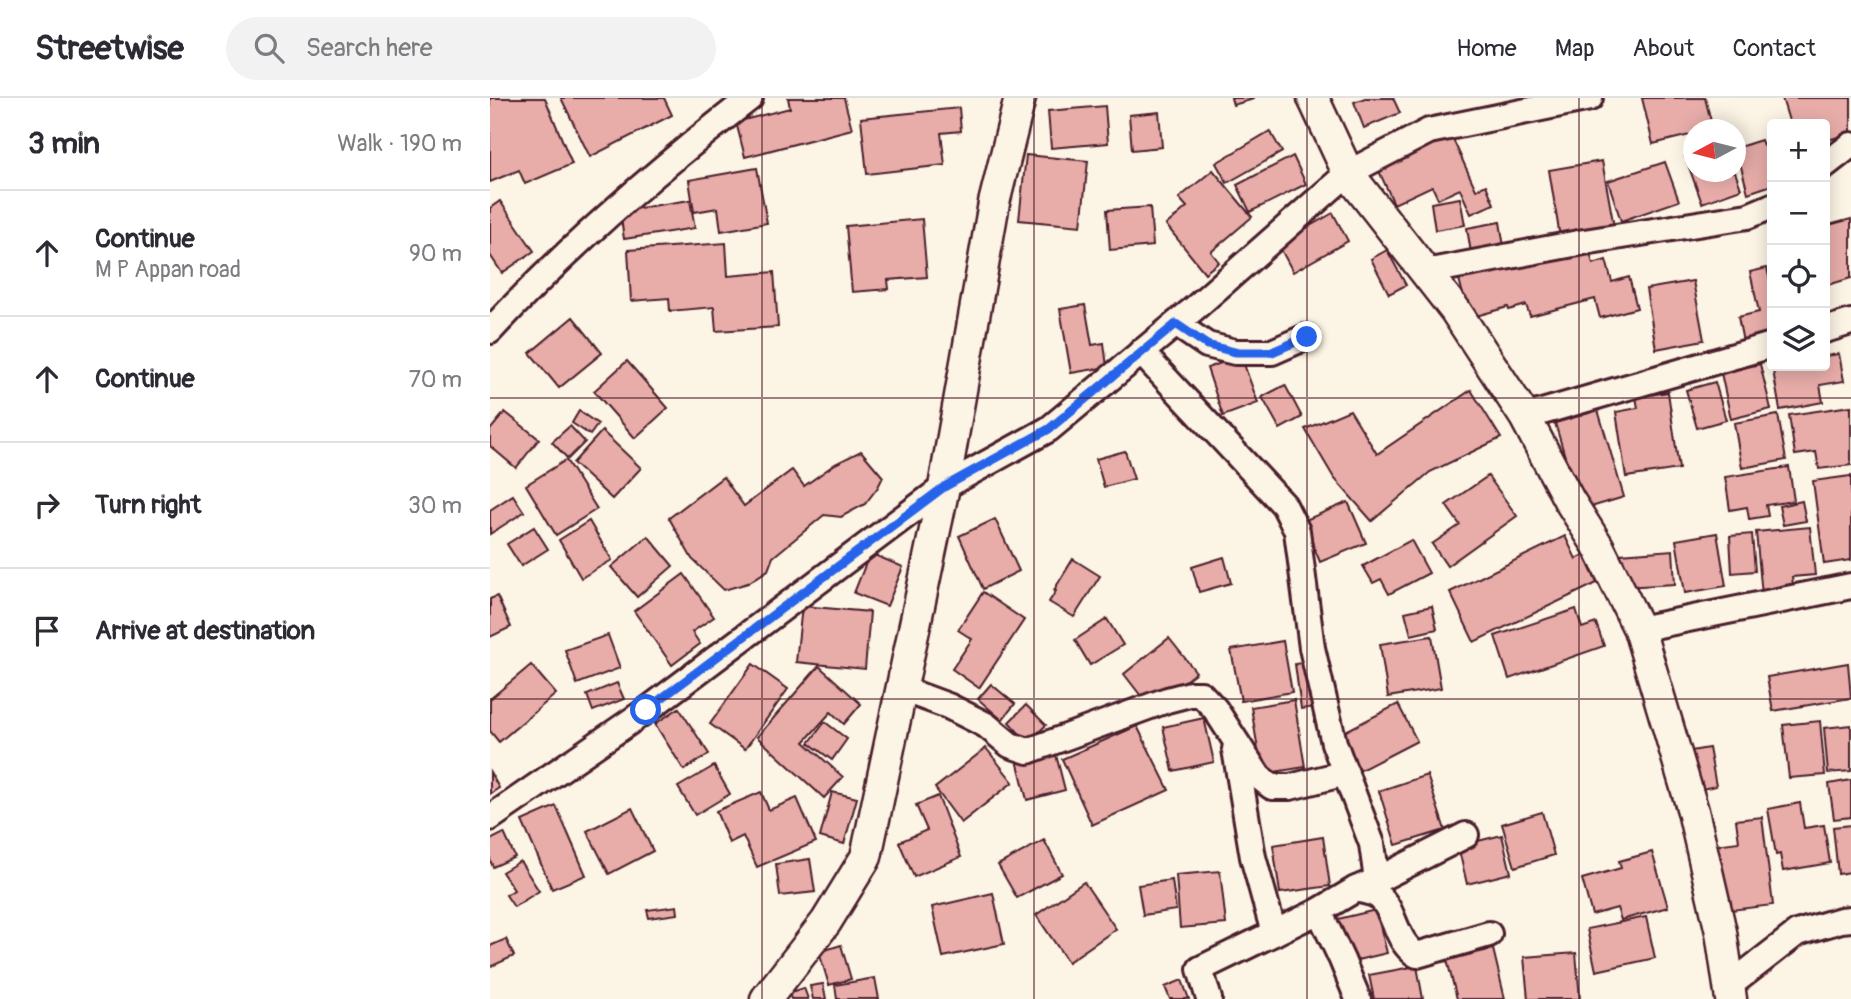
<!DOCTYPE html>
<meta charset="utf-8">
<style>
body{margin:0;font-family:Pangolin,sans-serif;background:#f2f2f3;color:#2b2b33}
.controls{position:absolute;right:21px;top:21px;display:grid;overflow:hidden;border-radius:7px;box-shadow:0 4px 18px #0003}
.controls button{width:63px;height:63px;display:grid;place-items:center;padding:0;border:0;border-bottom:2px solid #e1e1e2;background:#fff;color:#2b2b33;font:35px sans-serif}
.compass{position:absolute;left:1193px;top:21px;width:63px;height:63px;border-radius:50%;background:#fff;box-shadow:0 4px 18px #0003;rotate:263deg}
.stop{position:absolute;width:21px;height:21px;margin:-16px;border:5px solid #2563eb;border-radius:50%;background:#fff}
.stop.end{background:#2563eb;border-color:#fff;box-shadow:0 2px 7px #0008}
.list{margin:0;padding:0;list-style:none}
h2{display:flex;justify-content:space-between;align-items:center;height:91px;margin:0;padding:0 28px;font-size:30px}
h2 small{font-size:23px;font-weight:400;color:#7c7c81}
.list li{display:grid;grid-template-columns:46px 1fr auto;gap:21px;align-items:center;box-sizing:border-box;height:126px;padding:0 28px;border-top:2px solid #e1e1e2}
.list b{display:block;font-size:26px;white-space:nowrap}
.list p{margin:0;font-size:23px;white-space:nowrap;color:#7c7c81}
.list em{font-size:23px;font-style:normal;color:#7c7c81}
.icon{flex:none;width:38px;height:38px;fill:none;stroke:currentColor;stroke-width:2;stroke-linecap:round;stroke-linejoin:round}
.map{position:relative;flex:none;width:1361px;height:901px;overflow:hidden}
header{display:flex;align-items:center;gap:42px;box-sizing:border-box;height:98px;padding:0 35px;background:#fff;border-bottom:2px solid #e1e1e2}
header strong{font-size:33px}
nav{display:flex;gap:38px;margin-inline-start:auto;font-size:24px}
.search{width:490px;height:63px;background:#f2f2f3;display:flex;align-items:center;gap:18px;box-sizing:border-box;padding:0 24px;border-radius:38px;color:#7c7c81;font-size:26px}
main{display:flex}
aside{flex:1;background:#fff}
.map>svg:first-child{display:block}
.building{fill:#e8ada9;stroke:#4a1f2b;stroke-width:2}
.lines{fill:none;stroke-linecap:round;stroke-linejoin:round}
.minor-casing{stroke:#4a1f2b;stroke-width:30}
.tertiary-casing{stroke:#4a1f2b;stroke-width:35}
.minor{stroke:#fcf5e5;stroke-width:24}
.tertiary{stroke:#fcf5e5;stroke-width:30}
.route{stroke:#2563eb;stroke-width:9}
.grid{fill:none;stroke:#4a1f2b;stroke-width:2;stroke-opacity:0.55}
</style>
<header>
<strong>Streetwise</strong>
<div class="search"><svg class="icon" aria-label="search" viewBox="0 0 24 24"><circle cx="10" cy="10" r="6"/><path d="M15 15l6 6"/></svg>Search here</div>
<nav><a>Home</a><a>Map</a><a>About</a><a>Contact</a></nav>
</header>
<main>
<aside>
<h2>3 min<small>Walk · 190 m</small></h2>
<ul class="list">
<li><svg class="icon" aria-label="ahead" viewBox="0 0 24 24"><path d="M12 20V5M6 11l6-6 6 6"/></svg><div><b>Continue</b><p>M P Appan road</p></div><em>90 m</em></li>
<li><svg class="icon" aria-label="ahead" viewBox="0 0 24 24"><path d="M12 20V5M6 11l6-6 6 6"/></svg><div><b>Continue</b></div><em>70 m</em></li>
<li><svg class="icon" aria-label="right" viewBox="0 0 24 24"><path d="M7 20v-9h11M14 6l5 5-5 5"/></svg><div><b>Turn right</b></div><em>30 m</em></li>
<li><svg class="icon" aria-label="arrive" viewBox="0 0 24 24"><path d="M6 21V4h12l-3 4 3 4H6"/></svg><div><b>Arrive at destination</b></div></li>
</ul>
</aside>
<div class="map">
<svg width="1361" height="901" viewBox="0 0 1361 901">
<rect width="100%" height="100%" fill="#fcf5e5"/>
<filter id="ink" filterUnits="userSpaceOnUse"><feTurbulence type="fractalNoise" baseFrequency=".0143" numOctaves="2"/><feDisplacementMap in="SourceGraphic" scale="14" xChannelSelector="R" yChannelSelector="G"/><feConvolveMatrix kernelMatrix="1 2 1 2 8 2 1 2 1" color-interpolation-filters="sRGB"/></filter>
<g filter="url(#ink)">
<g class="building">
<path d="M0,0H55L82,66L35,86L29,72L0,84Z"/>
<path d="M71,0H174L182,17L100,59Z"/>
<path d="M298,0H354L362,31L255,59L246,24L300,10Z"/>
<path d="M741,0H764V1L743,7Z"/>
<path d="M875,0H903L910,15L874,30L864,4Z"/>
<path d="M1152,0H1215L1223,31L1204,32V36L1163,46Z"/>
<path d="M1292,0H1361V35L1335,43V26H1300Z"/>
<path d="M615,8L618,45L561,50L558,13Z"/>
<path d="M469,10L471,33L451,35L455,67L377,76L371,20Z"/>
<path d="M669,14L672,49L642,52L639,17Z"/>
<path d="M780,33L792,54L737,85L726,65Z"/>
<path d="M961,37L986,92L996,87L1004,106L981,116L970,91L948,101L942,88L904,106L888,71Z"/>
<path d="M1271,42L1273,47L1282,44V87L1258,95L1246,50Z"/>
<path d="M1204,55V74H1245L1251,91L1212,105L1195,58Z"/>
<path d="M536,57L598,63L591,128L529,122Z"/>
<path d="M803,58L816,86L760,114L747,87Z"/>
<path d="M1112,63L1124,129L1070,139L1059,72Z"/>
<path d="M1175,64L1189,103L1131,123L1118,83Z"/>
<path d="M267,70L277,125L231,133L228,110L204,114L199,82Z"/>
<path d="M723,72L762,119L721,154L729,164L715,175L676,127L697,109L689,100Z"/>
<path d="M970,100L975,127L945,132L941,105Z"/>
<path d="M200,102L205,130L134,141L130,113Z"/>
<path d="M10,103L44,153L12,175L0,157V110Z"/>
<path d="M660,109L663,148L620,152L617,112Z"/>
<path d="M843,115L858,143L803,174L788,146Z"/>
<path d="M432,121L437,179L398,182L399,191L362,194L356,128Z"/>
<path d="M1361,121V180L1335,188V128Z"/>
<path d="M1010,124L1015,155L982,161L977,130Z"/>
<path d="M236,145L238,178L284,174L288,229L226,233L224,209L180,213L179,200L141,203L138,152Z"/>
<path d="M1099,151L1103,166L1116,162L1122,184L1139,179L1147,210L1110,220L1105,201L1040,218L1036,207L1019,212L1018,209L979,220L968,177Z"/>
<path d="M897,152L916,187L899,196L881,161Z"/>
<path d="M1277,170L1282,192V237L1253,244L1248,219L1269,214L1260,174Z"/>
<path d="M1203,183L1214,242L1166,251L1156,191Z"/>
<path d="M595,207L602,247L614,245L617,269L581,275L570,211Z"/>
<path d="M83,219L112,255L69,290L40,255Z"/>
<path d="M1349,256L1354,283L1330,287L1333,304L1290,312L1282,267L1335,268V258Z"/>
<path d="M751,258L768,305L733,318L717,270Z"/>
<path d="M137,263L178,310L145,340L104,293Z"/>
<path d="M1270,266L1281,311L1241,321L1231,275Z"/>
<path d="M1225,284L1236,322L1207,330L1196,292Z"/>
<path d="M795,287L812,319L790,331L772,299Z"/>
<path d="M981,292L1011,340L940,374L882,423L844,380L815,331L860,312L887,356Z"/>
<path d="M1178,294L1189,371L1136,379L1126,314L1148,310L1146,299Z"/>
<path d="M1361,308V367L1329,371L1326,354L1305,357L1299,317Z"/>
<path d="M1108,312L1134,399L1091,412L1065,325Z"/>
<path d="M89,313L108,326L100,337L82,325Z"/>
<path d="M15,314L49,341L26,370L0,348V332Z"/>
<path d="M1288,317L1296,362L1252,370L1244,325Z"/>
<path d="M80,328L95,344L78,361L62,344Z"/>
<path d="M112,333L151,370L122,401L83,365Z"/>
<path d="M371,353L393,379L388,389L375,406L351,419L334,417L283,459L278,472L258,485L234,492L202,461L179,420L233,379L254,408L302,372L314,388L345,366Z"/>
<path d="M635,353L644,381L614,389L606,361Z"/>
<path d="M76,362L107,411L66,437L36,387Z"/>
<path d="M1299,369L1304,403L1276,407L1278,418L1259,421L1257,409L1240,412L1235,379Z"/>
<path d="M998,378L1027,418L957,468L942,446L970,427L956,407Z"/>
<path d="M1361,378V462L1334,466L1323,383Z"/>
<path d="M23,397L34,414L0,436V412Z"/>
<path d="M1312,403L1316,423L1293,427L1289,408Z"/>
<path d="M858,404L876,445L830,464L813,423Z"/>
<path d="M505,421L529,473L493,491L469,438Z"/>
<path d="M99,423L122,462L91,480L69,442Z"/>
<path d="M44,429L58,451L31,468L17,446Z"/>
<path d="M1320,429L1325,477L1302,479L1304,493L1272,497L1266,434Z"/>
<path d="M1227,435L1236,488L1195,495L1186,442Z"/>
<path d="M1262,436L1265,473L1242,475L1240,438Z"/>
<path d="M158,438L183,468L147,499L121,469Z"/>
<path d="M1075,438L1086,461L1094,457L1107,485L984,544L960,494Z"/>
<path d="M921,442L939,475L899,496L891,481L883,485L873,468Z"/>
<path d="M1183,452L1185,486L1133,489L1130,456Z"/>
<path d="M380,455L413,469L397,508L364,495Z"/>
<path d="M734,459L741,485L709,494L702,469Z"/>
<path d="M583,461L610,478L584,519L559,504L566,493L564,492Z"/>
<path d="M194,476L224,519L202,534L210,546L182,567L144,513Z"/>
<path d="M493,494L534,522L489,590L462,571L482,541L468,532Z"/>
<path d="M7,498L21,529L0,539V501Z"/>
<path d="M312,508L380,514L375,571L306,564Z"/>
<path d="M942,508L947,531L921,537L915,514Z"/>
<path d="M1086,511L1092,530L1106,525L1114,548L1019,581L1005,538Z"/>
<path d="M617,521L633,547L600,567L585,542Z"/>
<path d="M118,537L130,570L87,586L75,552Z"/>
<path d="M942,538L951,590L898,599L890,546Z"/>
<path d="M679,540L706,574L684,592L658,607L634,576Z"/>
<path d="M793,543L802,594L751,603L741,552Z"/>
<path d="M822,563L827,609L811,611L805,566Z"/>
<path d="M1358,565L1361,600L1283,613L1277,579Z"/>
<path d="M263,566L298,591L255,651L220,626Z"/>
<path d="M41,567L66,596L9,644L0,633V601Z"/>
<path d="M329,568L371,606L354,626L341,614L314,644L353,679L334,700L267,639Z"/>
<path d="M127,585L134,601L103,613L97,597Z"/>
<path d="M501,586L525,606L512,622L488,601Z"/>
<path d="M804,602L815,669L772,676L761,609Z"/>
<path d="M908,606L927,643L869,673L850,636Z"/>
<path d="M536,607L556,627L538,645L519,624Z"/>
<path d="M189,610L219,656L194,672L165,626Z"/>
<path d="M714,620L724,664L683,673L673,629Z"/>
<path d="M1330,623L1335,677L1299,680L1293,627Z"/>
<path d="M335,624L357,641L342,662L319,645Z"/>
<path d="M1361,627V673L1338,675L1334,630Z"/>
<path d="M647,628L679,692L602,727L572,661Z"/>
<path d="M564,649L575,692L537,702L526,658Z"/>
<path d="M496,650L523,684L471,725L445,690Z"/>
<path d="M1219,650L1226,688L1202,693L1195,654Z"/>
<path d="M224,668L240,696L205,717L188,689Z"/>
<path d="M0,674L9,690L0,696Z"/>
<path d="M937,677L955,732L906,747L889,693Z"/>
<path d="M1361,682V719L1344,721L1339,686Z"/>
<path d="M271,694L279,712L307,700L326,744L267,769L253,738L239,745L226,713Z"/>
<path d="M342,694L367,700L354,746L330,739Z"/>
<path d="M448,698L471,759L424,779L409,744L437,732L426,707Z"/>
<path d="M1310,705L1314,730L1334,727L1340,765L1293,773L1290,756L1286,757L1278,711Z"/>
<path d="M66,708L96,777L62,791L32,723Z"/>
<path d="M142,710L163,753L119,776L97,733Z"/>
<path d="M1052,714L1064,757L1025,769L1012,726Z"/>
<path d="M1272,719L1283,807L1233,813L1225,747L1249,744L1246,722Z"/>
<path d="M1361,727V774L1348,776L1343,729Z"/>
<path d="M14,735L25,759L3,769L0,762V742Z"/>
<path d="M1012,737L1021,775L977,786L968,748Z"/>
<path d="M833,739L840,788L790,795L783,747Z"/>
<path d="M554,742L572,776L527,800L508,767Z"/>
<path d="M1162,754L1178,809L1131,822L1127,810L1102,817L1092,781L1131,770L1129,763Z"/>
<path d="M320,761L325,794L290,798L286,766Z"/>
<path d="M30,763L49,793L24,809L16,797L24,792L12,774Z"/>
<path d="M730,773L736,826L690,830L686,777Z"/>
<path d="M682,782L686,812L653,817L648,787Z"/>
<path d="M594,784L626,831L578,864L546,817Z"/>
<path d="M503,795L514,846L453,859L442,809Z"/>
<path d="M187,808L188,816L159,820L157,812Z"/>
<path d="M886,812L897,855L859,864L848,821Z"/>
<path d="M1156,819L1165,860L1106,873L1097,831Z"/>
<path d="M16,841L24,858L0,869V848Z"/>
<path d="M351,847L361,881L339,887L329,854Z"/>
<path d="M1003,851L1015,901H967L957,862Z"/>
<path d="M1086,855L1090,901H1038L1034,859Z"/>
<path d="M927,868L933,901H884L879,877Z"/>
<path d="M385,880L389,901H347L345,887Z"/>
<path d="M692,882L699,901H680L675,889Z"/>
<path d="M333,886L336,901H323L320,888Z"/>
<path d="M314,890L318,901H301L299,895Z"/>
</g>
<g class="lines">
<g class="minor-casing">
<g id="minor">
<path d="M1335,67L1361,47"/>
<path d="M935,174L1094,144L1258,118L1282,108"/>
<path d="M686,226L717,247L745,254H782L816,239"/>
<path d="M1335,232L1361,224"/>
<path d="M0,233C79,148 168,71 260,0"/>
<path d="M651,254L794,407L807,433L822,550L844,645L882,746L887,782L866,791L829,813L710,871L719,901"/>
<path d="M1035,319L1282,247"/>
<path d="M1149,531L1361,488"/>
<path d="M412,591L458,608L496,627L520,647L538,653L677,602L700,596H711L725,611L769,679L782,689H800L856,675"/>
<path d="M745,651L763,759L784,835"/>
<path d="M0,720L157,612L454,389L559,331L706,209L858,75L939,33L1100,0"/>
<path d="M887,782L976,737"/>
<path d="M866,791C873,793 882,794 888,798C905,810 904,843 927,857L999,836"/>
<path d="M829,813L852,862L868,901"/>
<path d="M1239,888L1307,835L1351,822L1361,821"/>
</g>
</g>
<g class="tertiary-casing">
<g id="tertiary">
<path d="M823,0L858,75L965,212L1035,319L1079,402L1108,448L1149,531L1203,713L1231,834L1241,901"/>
<path d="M276,901L336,824L376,759L454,389L504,105L530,0"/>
</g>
</g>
<use href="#minor" class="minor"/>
<use href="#tertiary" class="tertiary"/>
</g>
</g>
<g class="lines" filter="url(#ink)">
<path class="route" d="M156,612L454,389L559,331L686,226L717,247L745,254H782L817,239"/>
</g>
<path class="grid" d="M272,0V901M544,0V901M817,0V901M1089,0V901M0,300H1361M0,601H1361"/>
</svg>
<div class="controls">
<button>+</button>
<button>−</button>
<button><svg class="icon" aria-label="locate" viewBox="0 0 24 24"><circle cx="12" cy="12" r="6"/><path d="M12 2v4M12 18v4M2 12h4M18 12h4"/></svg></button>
<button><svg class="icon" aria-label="layers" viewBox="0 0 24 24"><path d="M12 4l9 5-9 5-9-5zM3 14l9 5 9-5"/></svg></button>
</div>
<svg class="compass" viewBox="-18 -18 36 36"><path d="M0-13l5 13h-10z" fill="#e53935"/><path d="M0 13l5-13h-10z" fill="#7c7c81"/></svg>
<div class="stop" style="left:156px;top:612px"></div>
<div class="stop end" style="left:817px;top:239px"></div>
</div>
</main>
